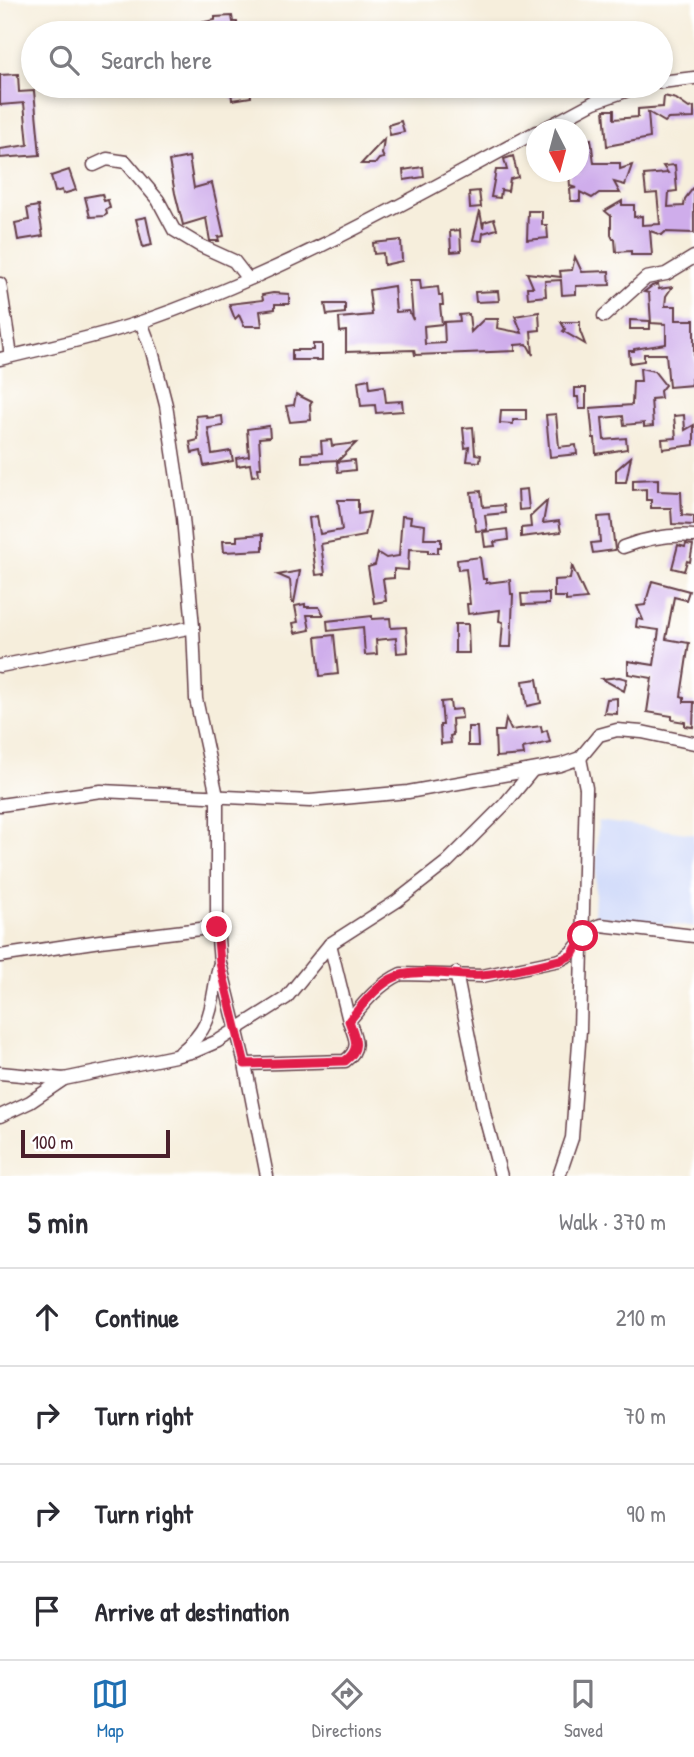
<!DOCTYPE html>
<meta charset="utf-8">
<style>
body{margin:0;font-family:"Patrick Hand",sans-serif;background:#f7f7f7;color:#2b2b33}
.compass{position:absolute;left:526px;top:119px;width:63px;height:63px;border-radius:50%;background:#fff;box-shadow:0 4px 10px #0003;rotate:174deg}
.scale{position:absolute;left:21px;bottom:18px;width:149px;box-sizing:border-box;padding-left:7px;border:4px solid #4a1f2b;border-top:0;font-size:19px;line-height:24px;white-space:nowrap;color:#4a1f2b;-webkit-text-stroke:5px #fff;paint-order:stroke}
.stop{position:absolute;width:21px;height:21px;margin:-16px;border:5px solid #e11d48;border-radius:50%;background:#fff}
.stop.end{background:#e11d48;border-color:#fff;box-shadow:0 2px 7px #0008}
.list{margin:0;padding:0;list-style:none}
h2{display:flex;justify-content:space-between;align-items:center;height:91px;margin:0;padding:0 28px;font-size:30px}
h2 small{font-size:23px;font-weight:400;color:#7c7c81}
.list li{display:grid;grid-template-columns:46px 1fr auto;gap:21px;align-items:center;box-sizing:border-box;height:98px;padding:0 28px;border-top:2px solid #e1e1e2}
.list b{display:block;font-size:26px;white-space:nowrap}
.list em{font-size:23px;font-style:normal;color:#7c7c81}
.icon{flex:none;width:38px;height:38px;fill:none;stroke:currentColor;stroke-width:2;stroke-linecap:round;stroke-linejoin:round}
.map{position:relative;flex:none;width:694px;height:1176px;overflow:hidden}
.search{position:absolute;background:#fff;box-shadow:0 4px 10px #0003;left:21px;right:21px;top:21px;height:77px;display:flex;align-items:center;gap:18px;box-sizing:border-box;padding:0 24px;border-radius:38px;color:#7c7c81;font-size:26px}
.sheet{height:483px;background:#fff}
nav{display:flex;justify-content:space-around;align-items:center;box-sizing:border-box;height:98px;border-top:2px solid #e1e1e2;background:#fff;font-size:19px;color:#7c7c81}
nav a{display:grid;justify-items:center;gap:4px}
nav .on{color:#1f6fb2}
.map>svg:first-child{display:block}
.built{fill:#d0daf9}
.building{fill:#cfadeb}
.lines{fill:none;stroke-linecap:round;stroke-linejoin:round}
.minor-casing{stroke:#643e46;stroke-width:15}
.minor{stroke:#fff;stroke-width:12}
.route{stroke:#e11d48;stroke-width:9}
</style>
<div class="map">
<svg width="694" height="1176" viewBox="0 0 694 1176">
<rect width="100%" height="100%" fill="#fff"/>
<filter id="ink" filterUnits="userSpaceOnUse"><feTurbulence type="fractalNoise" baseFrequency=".0143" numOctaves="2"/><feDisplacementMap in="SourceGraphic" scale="14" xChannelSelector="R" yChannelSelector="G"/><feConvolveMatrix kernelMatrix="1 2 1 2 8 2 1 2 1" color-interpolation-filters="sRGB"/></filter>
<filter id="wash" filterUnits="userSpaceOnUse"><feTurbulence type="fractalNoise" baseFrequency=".00686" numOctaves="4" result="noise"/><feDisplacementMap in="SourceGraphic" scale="28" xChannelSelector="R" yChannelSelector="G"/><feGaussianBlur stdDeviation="1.57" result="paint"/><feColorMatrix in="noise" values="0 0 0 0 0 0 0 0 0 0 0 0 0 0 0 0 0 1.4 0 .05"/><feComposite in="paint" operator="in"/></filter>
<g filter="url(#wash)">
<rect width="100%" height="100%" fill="#f6eedc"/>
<path class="built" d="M598,821L694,834V927L594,916Z"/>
<g id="blocks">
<g class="building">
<path d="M232,16L233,22H237L238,33H195L194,24L215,20V17Z"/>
<path d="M18,74L19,92L34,91L40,155L0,158V149L28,145L24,103L0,105V75Z"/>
<path d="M250,88L251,97L232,100L231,90Z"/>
<path d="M664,96L676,99L689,108L694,107V118L668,119L665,122L648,112L650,138L607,146L604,110H614V119L638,117V109L663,107Z"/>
<path d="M401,121L404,132L390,135L388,125Z"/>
<path d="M384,139L382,154L384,158L379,159L375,164H361Z"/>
<path d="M591,139L594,163H620V169L632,165L625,185L614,182L620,193H599L592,198L580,192V201H571L570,189L576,188L570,186L569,172H578V141Z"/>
<path d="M513,156L518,177L510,179L508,191L501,190L500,198L491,197L496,170H507L504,159Z"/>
<path d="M189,157L194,188L212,183L224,236L218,237L219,241H210L206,218L183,225L175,193L169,161Z"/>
<path d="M675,165L677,191L669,192L668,207L684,206L685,199L694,187V233L665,232L662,235L650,231L652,255H631V251L616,252L615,239H613L611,235V216L605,211L622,201V205H634V217L642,216V225L660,224L657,193L646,194L644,175L668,173L663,166Z"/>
<path d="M423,167L424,177L404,180L403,170Z"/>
<path d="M69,170L76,190L63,194L62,190L55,192L51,176Z"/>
<path d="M479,191L481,207L470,208L469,192Z"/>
<path d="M102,194L104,201L108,200L110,208L106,209L107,214L104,216L90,217L85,197Z"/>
<path d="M38,206L43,236L18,240L15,223L29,220L27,208Z"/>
<path d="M480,211L483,228L484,222L494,219L497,229L483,233L482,241L473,240Z"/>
<path d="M528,211H542V225H547L548,238L527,240Z"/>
<path d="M146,217L152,245L143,247L136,219Z"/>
<path d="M460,230L461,251L451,252L450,231Z"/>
<path d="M401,240L402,261L384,265L383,253L374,254L373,243Z"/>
<path d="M575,257L582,272L609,271L610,285L576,286V294L562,295L561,280L545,281L546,296L528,298L527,287H533L527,273L561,277L560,271L572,270Z"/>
<path d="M410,280H420L421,289L438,287L439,295H442L443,305H440L442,324L424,326L425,344L445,343L444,322L460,321L459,315L469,314L471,332L484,319H498L497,328L522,333L515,316L539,312L540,330L531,331L533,355L527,344L515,345V351L415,355L414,350L346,352V331L340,332L339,318L372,315L369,290L394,286L396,312L409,311L413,320Z"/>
<path d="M658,284L659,289L672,287L666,296L665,306H676V320H694V379H691L692,385L669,387L666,354H644V361L630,363L629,351H634V349L666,344V324L651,323L649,293L644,292L652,286Z"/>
<path d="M498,291L499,301L476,302L475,292Z"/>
<path d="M273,293L289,294V304H275V309L260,311L262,326H244L239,315L235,319L229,304L263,300L262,295Z"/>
<path d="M325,304H345V313L327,315Z"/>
<path d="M630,320L650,321V329H630Z"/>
<path d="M561,322H580V331L585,344L563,331L565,329Z"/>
<path d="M313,344H322V360H292V350H313Z"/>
<path d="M640,368L654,371L665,385L660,391L661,398L651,399L653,426L644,427V423L624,425L623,416L602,418L604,440L626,438L627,449L596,454L595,438H593L590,408L632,405L633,381H641Z"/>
<path d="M369,379L370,388L384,386L386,402L402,401L403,411L376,413L375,405L361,406L358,381Z"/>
<path d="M575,388H586V409H579L578,397H575Z"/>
<path d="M296,394L312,402L310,405L311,420L290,422L286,406L294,405Z"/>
<path d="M501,410H526V420H513V424L500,423Z"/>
<path d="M556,414L559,447L576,445L577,454L550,457L546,415Z"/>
<path d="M206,415L207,418L222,416L223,426L208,428L212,454L231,451L233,461L204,466L201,451L192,453L190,442L198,440L196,416Z"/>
<path d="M684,415L685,430L694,425V445L663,449L662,439L676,438L674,416Z"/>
<path d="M269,426L270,437L259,438L261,468H258L259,475L252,476L250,464L237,466L236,458L249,456L247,429Z"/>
<path d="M473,427L475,454L481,455L480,462L467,461L469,447L465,448L463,428Z"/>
<path d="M331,440L332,446L356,443L339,460L302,462V454L322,453L321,441Z"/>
<path d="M631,457L626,482H616V470Z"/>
<path d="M354,460L355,470L338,472L337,462Z"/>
<path d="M658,479V491L681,492L682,515L694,516V525L672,524L671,508H651V500H646V489L633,490V480Z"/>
<path d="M527,489L529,509L519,510L518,490Z"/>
<path d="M481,491L483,507L504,505L505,513L485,515L487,530L476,531L471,492Z"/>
<path d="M338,500H358V514L370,512L365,536L321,544L325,574L316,575L309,518L317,516L320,534L342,530Z"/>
<path d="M547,501L543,523L559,521L561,532L521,537V528L531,527L530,517Z"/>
<path d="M402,516L411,517L410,523L425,525L424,539H441V547H438V553H428V550L409,549L408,570L394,569V578L383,579L386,601L374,603L368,567L375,565L378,553L386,558L399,556Z"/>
<path d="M611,516L615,550L593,553L591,543L600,542L598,517Z"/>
<path d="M507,529L508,540L494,542L495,546L485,547L483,532Z"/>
<path d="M263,534V550L224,552L223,541H237V536Z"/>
<path d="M686,544L693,545L690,562L687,561L684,571L672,568L678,545L685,547Z"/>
<path d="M480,557L483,579H486V583L510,580L511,594H513L511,647H501L503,622L499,621L500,610L468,614L467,604H470L466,569L458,570L457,560Z"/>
<path d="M572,566L587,599L566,601V597H554V580L570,579Z"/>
<path d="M300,571L294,603H292L290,580L278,575Z"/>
<path d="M652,581L689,591L686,600L674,597L666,639L689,643L681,696L684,697V702H694L693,727L685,726V722L672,720V716L647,712L652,678L628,674V661L654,665L659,630L636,627L637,619L643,620L637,606L645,605Z"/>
<path d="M549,593V604L522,605L521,594Z"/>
<path d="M305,604V607H319L324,615H307L310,630L295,633L293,623L298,622L295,606Z"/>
<path d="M372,616V619L390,618L391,628L406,627L408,652L397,653L396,638L376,640L377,654L365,655L363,627L328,631L327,621Z"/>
<path d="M455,624H468L469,653H455Z"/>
<path d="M334,635L338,674L320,676L316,637Z"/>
<path d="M619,677L627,679L624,691L602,679Z"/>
<path d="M537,679L541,703L527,706L523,681Z"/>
<path d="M617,698V714L604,713L607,699Z"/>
<path d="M450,701L451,710L461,709L462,718L452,719L453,735L450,736L451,743L441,744L440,725H443L441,702Z"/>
<path d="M506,719L511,730L541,726L542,732L547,730L550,742L523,748L524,755L496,757L495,731H504Z"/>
<path d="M468,727H477L478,746H468Z"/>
</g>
</g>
</g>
<g filter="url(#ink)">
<use href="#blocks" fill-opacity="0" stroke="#643e46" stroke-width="2"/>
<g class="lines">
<g class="minor-casing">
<g id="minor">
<path d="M661,82L694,78"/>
<path d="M542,130L594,102L640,86"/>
<path d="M94,165L107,159L126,162L158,200L174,230L199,245L234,261L248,279"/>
<path d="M0,284L11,356"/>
<path d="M604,316L646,278L666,274L694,257"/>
<path d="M141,322L152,351L166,405L183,518L193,627L196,699L217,796V927L220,963L245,1064L267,1176"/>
<path d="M0,359C48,347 98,337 144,321C282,273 408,201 536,132"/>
<path d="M623,547C647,538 668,534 694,536"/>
<path d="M0,666L193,627"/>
<path d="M0,805L101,791L310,801L408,792L560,765L580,758L599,735L617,730L642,732L694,743"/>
<path d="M330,944L349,1021"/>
<path d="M0,956L100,941L217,927"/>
<path d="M456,973L485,1117L501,1176"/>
<path d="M181,1052C215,1025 210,1005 219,966"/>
<path d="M245,1064L345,1061C362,1049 355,1037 349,1021C364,1003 379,984 401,974L482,976L560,960C582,950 579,932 601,925L694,936"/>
<path d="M0,1073L64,1079L175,1056L195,1051L218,1041L286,998L330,944L397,901L447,862L504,805L532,771"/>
<path d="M0,1116L30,1102L64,1079"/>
<path d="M559,1176L572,1138L580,1030L586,788L580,758"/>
</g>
</g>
<use href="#minor" class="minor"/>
</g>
</g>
<g class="lines" filter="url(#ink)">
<path class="route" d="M217,927L220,963L245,1064L345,1061C362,1049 355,1037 349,1021C361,1006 375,988 391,979C413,966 456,977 481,975C505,974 536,965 561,960L572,955L583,936"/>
</g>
</svg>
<svg class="compass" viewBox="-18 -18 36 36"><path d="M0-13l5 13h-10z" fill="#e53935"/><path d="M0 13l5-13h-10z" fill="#7c7c81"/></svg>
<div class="scale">100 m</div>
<div class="stop" style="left:583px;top:936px"></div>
<div class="stop end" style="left:217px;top:927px"></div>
<div class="search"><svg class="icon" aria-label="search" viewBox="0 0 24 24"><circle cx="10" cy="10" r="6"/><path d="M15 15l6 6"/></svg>Search here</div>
</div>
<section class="sheet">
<h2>5 min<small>Walk · 370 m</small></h2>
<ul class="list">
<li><svg class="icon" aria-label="ahead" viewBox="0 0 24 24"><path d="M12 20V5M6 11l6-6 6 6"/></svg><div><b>Continue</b></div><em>210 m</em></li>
<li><svg class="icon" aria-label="right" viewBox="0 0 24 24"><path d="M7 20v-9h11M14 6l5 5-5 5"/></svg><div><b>Turn right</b></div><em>70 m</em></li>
<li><svg class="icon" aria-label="right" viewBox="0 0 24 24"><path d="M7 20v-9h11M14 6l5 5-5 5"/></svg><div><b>Turn right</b></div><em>90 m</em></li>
<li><svg class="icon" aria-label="arrive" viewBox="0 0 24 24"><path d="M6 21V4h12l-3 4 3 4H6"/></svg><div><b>Arrive at destination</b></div></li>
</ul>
</section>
<nav>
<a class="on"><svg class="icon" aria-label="map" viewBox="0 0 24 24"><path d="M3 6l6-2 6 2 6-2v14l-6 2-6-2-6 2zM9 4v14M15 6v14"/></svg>Map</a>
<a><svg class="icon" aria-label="directions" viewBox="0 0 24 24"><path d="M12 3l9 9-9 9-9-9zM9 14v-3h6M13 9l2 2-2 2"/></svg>Directions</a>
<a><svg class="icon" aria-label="saved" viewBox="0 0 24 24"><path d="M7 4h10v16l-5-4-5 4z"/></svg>Saved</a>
</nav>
